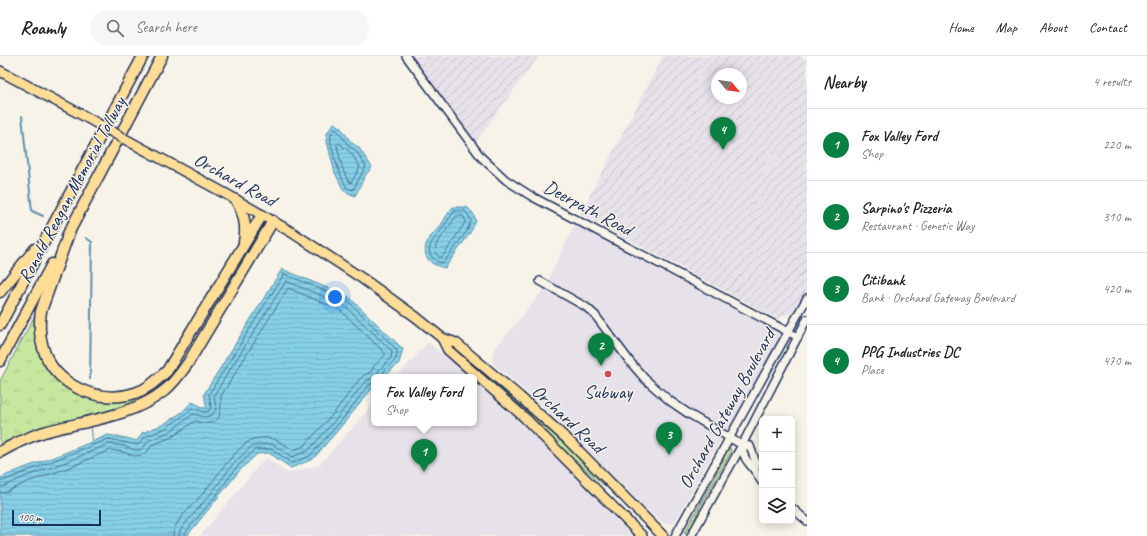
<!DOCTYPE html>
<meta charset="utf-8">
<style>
body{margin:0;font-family:Caveat,sans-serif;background:#f6f6f6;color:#222}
.controls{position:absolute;right:12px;bottom:12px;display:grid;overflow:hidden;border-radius:6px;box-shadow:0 2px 10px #0003}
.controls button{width:36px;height:36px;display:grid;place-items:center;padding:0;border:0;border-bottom:1px solid #e0e0e0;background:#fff;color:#222;font:20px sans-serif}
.compass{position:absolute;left:711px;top:12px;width:36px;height:36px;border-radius:50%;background:#fff;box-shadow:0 2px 10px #0003;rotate:119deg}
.scale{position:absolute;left:12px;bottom:10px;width:89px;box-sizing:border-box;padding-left:4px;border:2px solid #1b2f5e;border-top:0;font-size:11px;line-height:14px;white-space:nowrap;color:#1b2f5e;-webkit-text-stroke:3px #f7f3e8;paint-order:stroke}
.you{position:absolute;left:335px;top:241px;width:14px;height:14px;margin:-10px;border:3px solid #fff;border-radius:50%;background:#1a73e8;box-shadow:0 0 0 6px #1a73e833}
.badge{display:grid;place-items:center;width:26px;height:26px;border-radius:50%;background:#0b8043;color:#fff;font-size:13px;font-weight:700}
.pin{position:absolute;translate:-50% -33px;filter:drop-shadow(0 1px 2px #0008)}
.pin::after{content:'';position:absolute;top:21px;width:14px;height:12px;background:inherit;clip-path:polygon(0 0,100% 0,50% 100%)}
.popup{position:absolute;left:371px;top:318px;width:106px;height:52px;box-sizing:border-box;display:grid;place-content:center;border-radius:6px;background:#fff;filter:drop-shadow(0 1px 3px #0005);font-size:13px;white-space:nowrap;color:#767676}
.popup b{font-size:15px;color:#222}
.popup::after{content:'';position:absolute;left:50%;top:100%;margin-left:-8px;border:8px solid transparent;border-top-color:#fff}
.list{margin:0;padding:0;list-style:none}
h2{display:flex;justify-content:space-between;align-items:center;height:52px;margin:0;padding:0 16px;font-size:17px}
h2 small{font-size:13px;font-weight:400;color:#767676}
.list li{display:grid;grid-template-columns:26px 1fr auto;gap:12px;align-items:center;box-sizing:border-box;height:72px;padding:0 16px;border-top:1px solid #e0e0e0}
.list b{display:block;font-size:15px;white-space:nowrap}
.list p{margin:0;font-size:13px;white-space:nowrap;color:#767676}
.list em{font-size:13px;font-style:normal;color:#767676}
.icon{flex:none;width:22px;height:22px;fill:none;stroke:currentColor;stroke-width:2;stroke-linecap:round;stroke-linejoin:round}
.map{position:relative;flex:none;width:807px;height:480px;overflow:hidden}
header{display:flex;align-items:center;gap:24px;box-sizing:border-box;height:56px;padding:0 20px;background:#fff;border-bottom:1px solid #e0e0e0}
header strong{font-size:19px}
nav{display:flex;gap:22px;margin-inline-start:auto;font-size:14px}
.search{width:280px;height:36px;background:#f6f6f6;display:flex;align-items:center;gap:10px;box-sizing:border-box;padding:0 14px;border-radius:22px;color:#767676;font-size:15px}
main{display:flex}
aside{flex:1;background:#fff}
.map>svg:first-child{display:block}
.built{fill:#e7e2e9}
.industrial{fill:url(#industrial-furrows);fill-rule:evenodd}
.grass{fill:url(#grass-tufts);stroke:#718b7e}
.water{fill:url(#water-rules);stroke:#5b90b0}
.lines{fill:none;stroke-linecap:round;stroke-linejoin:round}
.shore{stroke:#466f94;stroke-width:1}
.stream{stroke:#5b90b0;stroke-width:2}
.minor-casing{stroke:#1b2f5e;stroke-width:10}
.major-casing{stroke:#1b2f5e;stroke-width:12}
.highway-casing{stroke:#1b2f5e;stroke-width:13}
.minor{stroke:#f7f3e8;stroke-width:7}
.major{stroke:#fedd96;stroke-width:9}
.highway{stroke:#fedd96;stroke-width:10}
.major-bridge-casing{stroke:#1b2f5e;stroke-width:12;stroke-linecap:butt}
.major-bridge{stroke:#fedd96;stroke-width:9}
.poi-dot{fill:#d1495b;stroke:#f7f3e8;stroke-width:1.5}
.labels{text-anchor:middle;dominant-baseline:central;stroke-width:3;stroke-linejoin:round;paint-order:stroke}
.street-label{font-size:19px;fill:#1b2f5e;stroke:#f7f3e8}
.poi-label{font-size:19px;fill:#1b2f5e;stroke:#f7f3e8}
</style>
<header>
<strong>Roamly</strong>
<div class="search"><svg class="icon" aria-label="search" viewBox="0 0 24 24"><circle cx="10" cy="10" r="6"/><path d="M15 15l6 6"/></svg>Search here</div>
<nav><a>Home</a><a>Map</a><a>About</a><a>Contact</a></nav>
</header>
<main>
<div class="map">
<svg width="807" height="480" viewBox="0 0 807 480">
<defs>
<pattern id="industrial-furrows" width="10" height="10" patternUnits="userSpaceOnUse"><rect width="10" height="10" fill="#e7e2e9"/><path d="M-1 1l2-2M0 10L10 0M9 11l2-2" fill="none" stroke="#c6c2ca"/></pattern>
<pattern id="grass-tufts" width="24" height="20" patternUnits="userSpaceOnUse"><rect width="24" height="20" fill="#c7e79f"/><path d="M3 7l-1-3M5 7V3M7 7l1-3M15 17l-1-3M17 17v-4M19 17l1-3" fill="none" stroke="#aac68b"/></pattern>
<pattern id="water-rules" width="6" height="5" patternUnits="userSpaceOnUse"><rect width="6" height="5" fill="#86d0e6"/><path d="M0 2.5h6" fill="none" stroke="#73b3c8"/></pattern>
</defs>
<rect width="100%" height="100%" fill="#f7f3e8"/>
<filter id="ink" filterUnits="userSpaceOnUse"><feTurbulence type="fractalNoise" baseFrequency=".025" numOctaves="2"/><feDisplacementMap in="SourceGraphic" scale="8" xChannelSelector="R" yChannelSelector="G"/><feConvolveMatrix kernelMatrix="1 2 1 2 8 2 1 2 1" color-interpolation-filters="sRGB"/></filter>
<g filter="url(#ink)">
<g class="built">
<path d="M576,166L786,277L732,370L718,388L676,464L673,468H665L646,453L556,363L531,340L494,309L492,302L494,294L543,234Z"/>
<path d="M428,286L455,308L470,321H397Z"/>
<path d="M474,325L529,375L563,408L632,480H200L266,401L287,417L319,409L374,347V367H474Z"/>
</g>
<g class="industrial">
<path d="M408,0H539L474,88Z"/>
<path d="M663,0H800L807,4V237L799,253L778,263L580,158ZM717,18H741V42H717Z"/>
</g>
<g class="grass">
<path d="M35,259L37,286L82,339L103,346H114L134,343L147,338L148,340L122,351L55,368L0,391V325Z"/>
<path d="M450,287L495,324L565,386L611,433L610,434L567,398L485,320L448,289Z"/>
<path d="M730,392L731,394V396L700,451L689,477L684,478L718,414L728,393Z"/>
</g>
<g class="water">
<path d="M334,67L341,72L351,86L359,92L372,111L365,120L355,140L344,135L335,117L327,86V77Z"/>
<path d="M453,151H467L473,157L476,165L470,177L445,212C431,209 421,202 427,186C430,180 437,174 441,169C445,162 448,157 453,151Z"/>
<path d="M282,213L349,241L403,293L399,307L384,321H374V330L344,367L313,403L291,412L269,397L257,398L240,414L187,480H0V422L21,413L62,398L108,379L126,382L137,385L142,377L164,368L182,356L192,346L207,353L204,338Z"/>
</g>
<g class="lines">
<g class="shore">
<path d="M335,73L338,75L348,89L356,95L366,110L353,134L347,132C341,123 328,87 331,78C332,76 334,74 335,73Z"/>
<path d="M339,87L352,98L360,111L351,127C343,122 339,98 337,89Z"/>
<path d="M455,155H465L469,160L471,165L467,175L444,206C439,207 437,206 433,202C422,192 439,179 444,170C448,165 450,160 455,155Z"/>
<path d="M457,160H463L466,165L445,197L442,201H439L435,197L436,189Z"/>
<path d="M0,426L108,383L138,389L145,381L166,372L184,359L192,352L204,356L209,355L211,351L209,338L284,218L347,244L397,294C399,309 383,309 382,321"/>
<path d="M0,431L5,430L24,421L66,406L109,388L124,390L134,394H140L144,391L148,385L169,376L193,358L205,361L212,359L216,353L214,339L286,225L344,249L392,295L391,302L379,314L376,321"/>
<path d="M0,437L7,436L27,426L68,412L110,394L123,396L134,400L142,399L147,396L152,389L172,381L195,365C198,365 201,367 204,367C223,369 221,352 221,340L288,232L340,254L385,297V299L374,310L371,316L364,319L359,324L333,358L304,390L293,394C278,385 273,379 254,383C239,387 215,423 204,436C195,447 182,458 175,471C174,474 173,477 173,480"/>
<path d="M179,480L180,475L183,470L210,439L233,408L252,390L272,388L292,401L308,395L337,362L363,328L368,324L374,322"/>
<path d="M184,480L188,473L214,442L237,411L255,394L271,393L292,407L310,400L341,365L367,331L371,328L374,327"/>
</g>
<g class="stream">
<path d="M22,60L32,155L43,160"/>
<path d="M86,182L92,186L90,323"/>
<path d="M91,373L92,385"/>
</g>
<g class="minor-casing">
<g id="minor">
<path d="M406,0L481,101L506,124L531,140L798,281"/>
<path d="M540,225L586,251L595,259L631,307L645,323L670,345L689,358L742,389L750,390L756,407L755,415"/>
<path d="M742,389C744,404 746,403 755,415C758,418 759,423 762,426"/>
<path d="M792,452L807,465"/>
<path d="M675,480L807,242"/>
<path d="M691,480L742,389L807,263"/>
</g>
</g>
<g class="major-casing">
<g id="major">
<path d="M0,15L84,60"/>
<path d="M123,82L226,138L293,177L363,223L416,261L442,282L456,287L520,341L567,383L663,480"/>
<path d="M442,282L448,294L525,362L642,480"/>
</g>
</g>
<g class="highway-casing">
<g id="highway">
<path d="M236,144C244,158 247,170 244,186"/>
<path d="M70,174L41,255C39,268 39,279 43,292C54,329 98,349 135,337C148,333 157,324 167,315L262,159"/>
<path d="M67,180L162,0"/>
<path d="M0,236L35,193"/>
<path d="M0,269L143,0"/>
<path d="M0,305L52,208"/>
<path d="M0,396C14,388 28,381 44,376C83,365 132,361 164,335C174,327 181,317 188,307L273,165"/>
</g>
</g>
<use href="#minor" class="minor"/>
<use href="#major" class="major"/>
<use href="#highway" class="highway"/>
<g class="major-bridge-casing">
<path id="major-bridge" d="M84,60L123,82"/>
</g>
<use href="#major-bridge" class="major-bridge"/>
</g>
</g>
<circle class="poi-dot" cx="608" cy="318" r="4"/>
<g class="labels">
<g class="street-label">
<text transform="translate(235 124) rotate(29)">Orchard Road</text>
<text transform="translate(72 134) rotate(-62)">Ronald Reagan Memorial Tollway</text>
<text transform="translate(588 152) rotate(28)">Deerpath Road</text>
<text transform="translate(727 353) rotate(-61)">Orchard Gateway Boulevard</text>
<text transform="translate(568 363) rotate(43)">Orchard Road</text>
</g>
<g class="poi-label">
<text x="608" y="336">Subway</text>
</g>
</g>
</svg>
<div class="controls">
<button>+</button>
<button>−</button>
<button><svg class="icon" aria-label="layers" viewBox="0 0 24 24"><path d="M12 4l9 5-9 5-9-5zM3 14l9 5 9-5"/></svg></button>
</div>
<svg class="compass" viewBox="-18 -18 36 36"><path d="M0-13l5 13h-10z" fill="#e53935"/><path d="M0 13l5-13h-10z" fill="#767676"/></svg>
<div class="scale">100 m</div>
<div class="you"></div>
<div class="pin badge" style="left:424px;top:416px">1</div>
<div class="popup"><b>Fox Valley Ford</b>Shop</div>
<div class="pin badge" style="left:601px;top:310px">2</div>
<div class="pin badge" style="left:669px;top:399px">3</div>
<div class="pin badge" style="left:723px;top:94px">4</div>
</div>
<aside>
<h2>Nearby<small>4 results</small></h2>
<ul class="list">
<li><span class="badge">1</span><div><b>Fox Valley Ford</b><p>Shop</p></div><em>220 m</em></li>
<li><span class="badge">2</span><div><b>Sarpino's Pizzeria</b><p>Restaurant · Genesis Way</p></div><em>310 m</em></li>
<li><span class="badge">3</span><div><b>Citibank</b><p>Bank · Orchard Gateway Boulevard</p></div><em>420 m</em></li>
<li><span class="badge">4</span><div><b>PPG Industries DC</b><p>Place</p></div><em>470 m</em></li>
</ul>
</aside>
</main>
